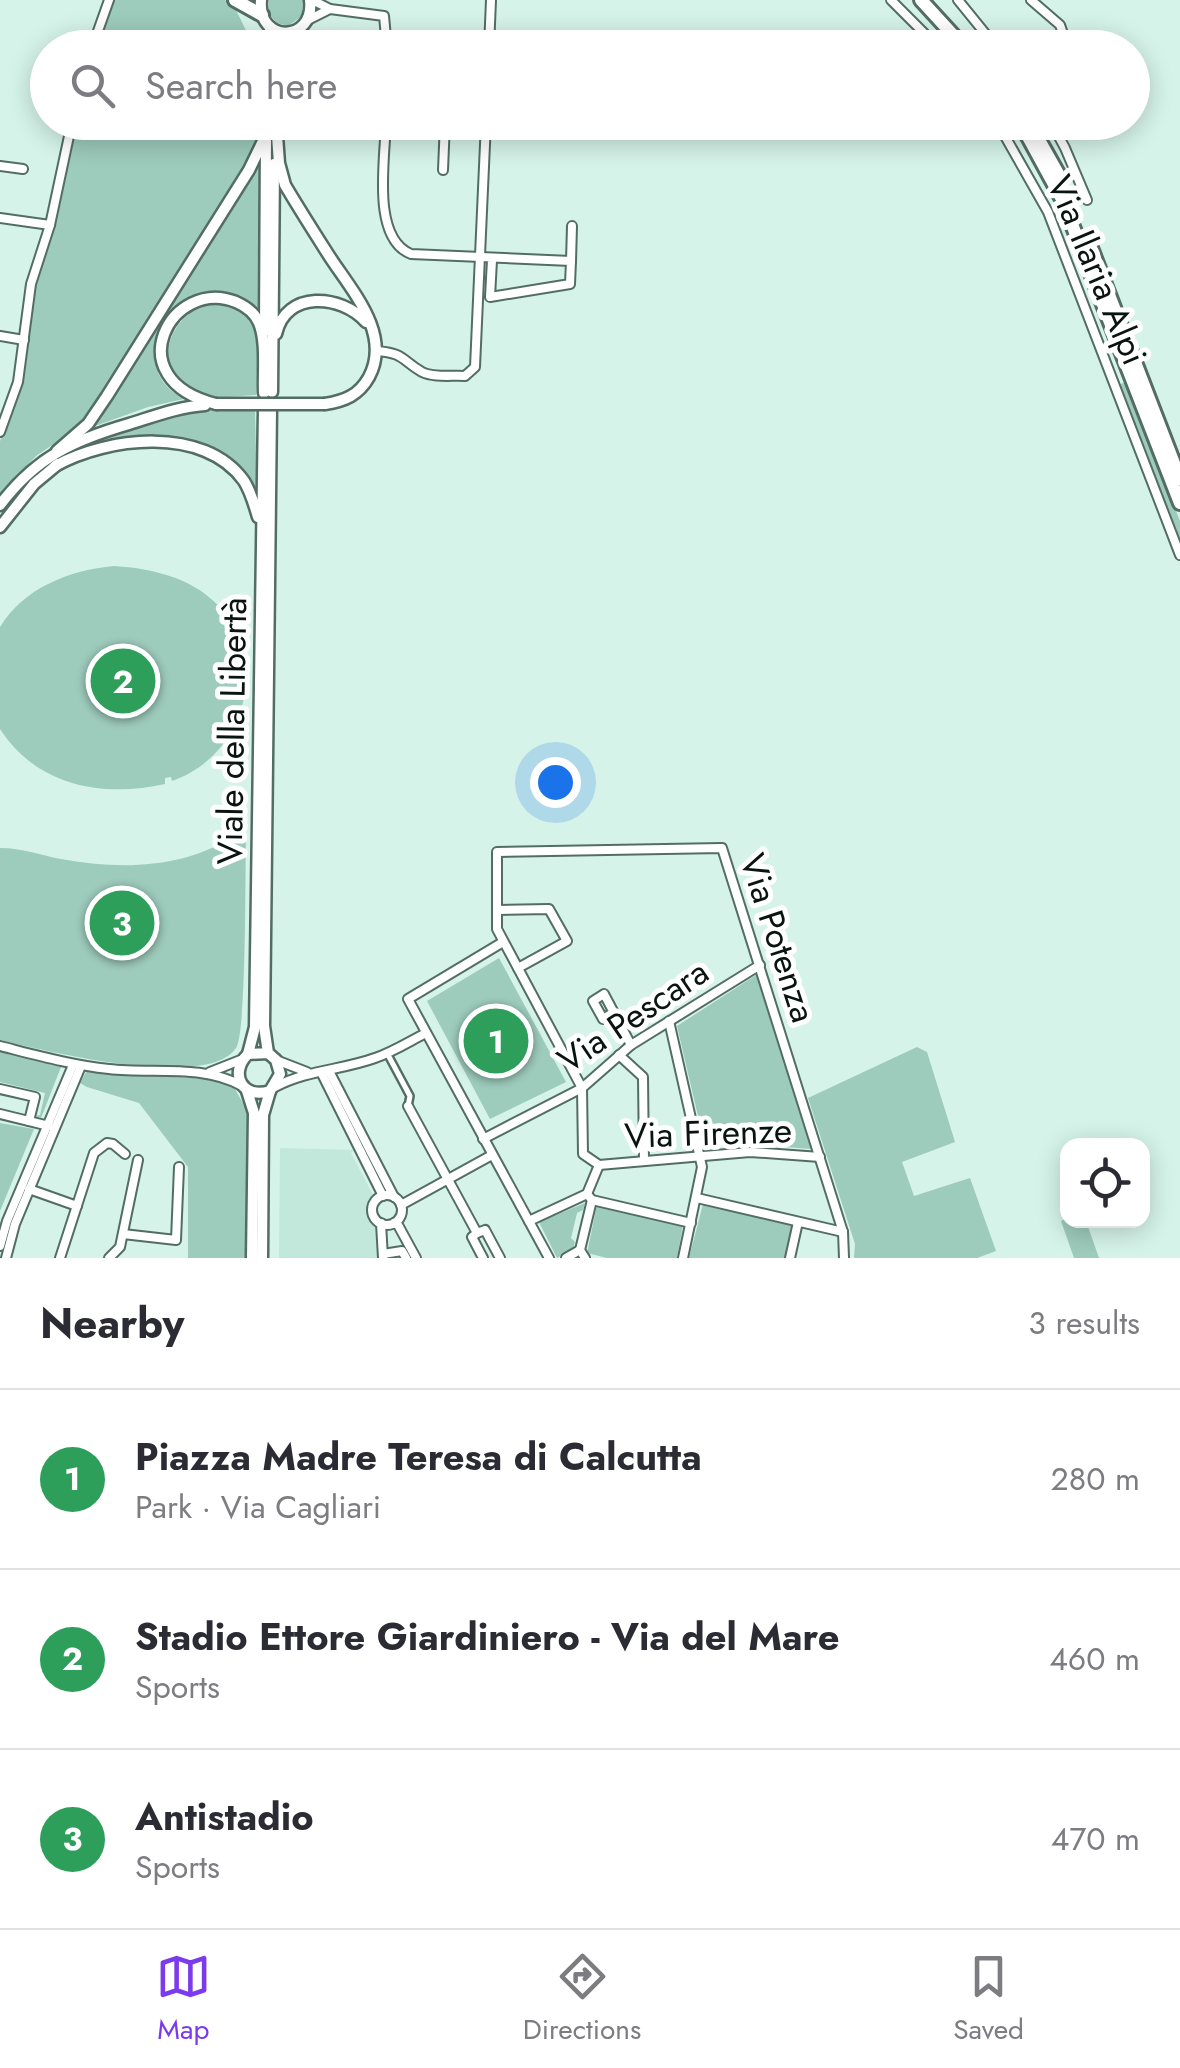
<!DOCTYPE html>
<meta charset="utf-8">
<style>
body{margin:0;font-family:Jost,sans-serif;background:#f7f7f7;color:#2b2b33}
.controls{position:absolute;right:30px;bottom:30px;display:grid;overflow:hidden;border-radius:20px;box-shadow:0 5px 25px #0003}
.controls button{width:90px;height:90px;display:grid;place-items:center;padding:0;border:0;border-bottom:2px solid #e1e1e2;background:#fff;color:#2b2b33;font:50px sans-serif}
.you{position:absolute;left:555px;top:782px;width:35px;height:35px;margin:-25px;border:8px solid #fff;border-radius:50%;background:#1a73e8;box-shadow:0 0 0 15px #1a73e833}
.badge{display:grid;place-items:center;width:65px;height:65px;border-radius:50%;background:#7c3aed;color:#fff;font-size:32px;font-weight:700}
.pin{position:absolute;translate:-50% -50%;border:5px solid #fff;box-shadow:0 2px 10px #0006}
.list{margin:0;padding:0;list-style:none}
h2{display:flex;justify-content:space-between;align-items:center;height:130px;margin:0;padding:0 40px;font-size:42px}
h2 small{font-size:32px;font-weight:400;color:#7c7c81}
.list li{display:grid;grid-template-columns:65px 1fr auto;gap:30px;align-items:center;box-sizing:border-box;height:180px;padding:0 40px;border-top:2px solid #e1e1e2}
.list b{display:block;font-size:38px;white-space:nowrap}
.list p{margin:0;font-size:32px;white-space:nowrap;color:#7c7c81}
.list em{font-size:32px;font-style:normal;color:#7c7c81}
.icon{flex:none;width:55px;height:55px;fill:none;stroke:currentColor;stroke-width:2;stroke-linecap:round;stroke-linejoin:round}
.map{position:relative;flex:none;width:1180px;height:1258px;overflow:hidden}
.search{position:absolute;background:#fff;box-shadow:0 5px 25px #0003;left:30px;right:30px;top:30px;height:110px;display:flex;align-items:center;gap:25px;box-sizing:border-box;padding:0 35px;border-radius:55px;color:#7c7c81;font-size:38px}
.sheet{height:670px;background:#fff}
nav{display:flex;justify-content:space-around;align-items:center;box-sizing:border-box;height:140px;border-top:2px solid #e1e1e2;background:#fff;font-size:28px;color:#7c7c81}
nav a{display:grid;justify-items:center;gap:5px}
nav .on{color:#7c3aed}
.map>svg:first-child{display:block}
.built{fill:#c2e8dc}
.green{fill:#9dcbbc}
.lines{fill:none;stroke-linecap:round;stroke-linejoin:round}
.pedestrian-casing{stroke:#536d65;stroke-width:10}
.minor-casing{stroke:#536d65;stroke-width:12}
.secondary-casing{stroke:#536d65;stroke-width:15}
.trunk-casing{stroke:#536d65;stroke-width:18}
.pedestrian{stroke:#fff;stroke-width:5}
.minor{stroke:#fff;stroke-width:8}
.secondary{stroke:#fff;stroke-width:10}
.trunk{stroke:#fff;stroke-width:12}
.secondary-bridge-casing{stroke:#536d65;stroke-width:15;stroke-linecap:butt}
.secondary-bridge{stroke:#fff;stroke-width:10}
.labels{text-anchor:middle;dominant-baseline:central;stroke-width:10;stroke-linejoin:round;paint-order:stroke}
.street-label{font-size:35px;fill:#091410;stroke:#fff}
</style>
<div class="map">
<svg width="1180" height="1258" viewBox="0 0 1180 1258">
<rect width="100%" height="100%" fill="#d5f3e9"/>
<path class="built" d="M280,1148L355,1150L351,1153L374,1197L369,1211L378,1227L377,1258H279Z"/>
<g class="green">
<path d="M114,0H225L236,10L254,47L96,48Z"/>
<path d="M269,0H303L302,16L288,26L277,23L269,14Z"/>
<path d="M75,123H259L253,154L87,418L67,435L36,456L0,495V441L20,390L36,276L60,206Z"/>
<path d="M261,151L259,317C207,237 105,359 184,399L148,407L87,429L96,421Z"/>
<path d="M208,303C272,307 256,345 256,395C238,396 218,399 201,394C149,377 164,319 208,303Z"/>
<path d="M1125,382L1180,521V543L1119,385Z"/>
<path d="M255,408L257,504C237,438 160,430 101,443C155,414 196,409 255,408Z"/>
<path d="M114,566C144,568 176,574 201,591C275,642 253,753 172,781L171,777L165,778V784C102,798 37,786 0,729V627C24,588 69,570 114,566Z"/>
<path d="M235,835H246C245,868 247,1031 236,1048C207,1091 46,1051 0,1040V848C23,848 39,855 61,859C119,870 185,869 235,835Z"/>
<path d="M499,958L566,1082L490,1119L427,1001Z"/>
<path d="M756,975L811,1149L747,1144L705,1146L677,1026Z"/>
<path d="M917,1047L927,1052L955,1142L902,1162L914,1196L970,1178L996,1251L977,1258H854L855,1244L808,1098Z"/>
<path d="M0,1052L61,1067L41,1118L35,1116L40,1115L45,1093L0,1082Z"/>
<path d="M86,1072L217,1079L235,1089L248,1112V1258H188V1167L139,1103L87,1087L80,1083Z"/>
<path d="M0,1123L34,1129L0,1211Z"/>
<path d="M585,1203L583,1210L577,1213L571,1238L575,1242L573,1249L557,1258L539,1222Z"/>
<path d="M703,1204L792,1225L785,1258H689Z"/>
<path d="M597,1205L683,1225L677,1258H607L587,1253Z"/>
<path d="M1067,1218L1086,1221L1099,1258H1074L1061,1221Z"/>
</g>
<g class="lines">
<g class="pedestrian-casing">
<path id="pedestrian" d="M387,1053L410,1096L408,1106"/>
</g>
<g class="minor-casing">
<g id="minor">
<path d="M891,0L939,48"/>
<path d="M958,0L997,48"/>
<path d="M1031,0L1060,25L1068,48"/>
<path d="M330,9L384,16L387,48"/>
<path d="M310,19L330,9L312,0"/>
<path d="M92,48L109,0"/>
<path d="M489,48L491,0"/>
<path d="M386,122C385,159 371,238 411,254L571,261L570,284L490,297L492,260"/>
<path d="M997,122L1048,212L1180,555"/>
<path d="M1051,122L1065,148L1087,200"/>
<path d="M0,166L23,169"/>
<path d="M443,170L445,122"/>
<path d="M0,218L50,225"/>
<path d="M571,261L572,226"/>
<path d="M0,336L24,340"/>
<path d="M376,351C405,353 401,360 422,372C434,378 453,375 465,376L475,367L486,122"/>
<path d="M0,432L18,382L31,284L50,225L72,122"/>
<path d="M497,910L549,909L567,941L518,968"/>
<path d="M503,942L408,999L549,1258"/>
<path d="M614,1012L603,1019L593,1001L604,994L631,1045"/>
<path d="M669,1021L702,1167L683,1258"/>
<path d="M0,1046C36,1055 72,1065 109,1069C153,1074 203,1064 242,1086"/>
<path d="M619,1055L643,1077L644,1161"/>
<path d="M276,1060L307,1072"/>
<path d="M329,1071L394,1197"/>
<path d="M210,1072L243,1059"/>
<path d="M321,1072L383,1196"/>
<path d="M275,1087C307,1070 342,1070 375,1058C393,1052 410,1041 426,1033"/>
<path d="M0,1089L35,1097L29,1121"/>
<path d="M408,1106L477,1233L472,1237L483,1258"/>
<path d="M0,1114L49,1126"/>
<path d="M483,1139L582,1088L631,1045L760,965"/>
<path d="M599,1165L583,1154L582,1088L497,929V852L722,848L843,1232L844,1258"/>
<path d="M599,1165L750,1152L820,1157"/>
<path d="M29,1189L77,1206"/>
<path d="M587,1194L592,1200L691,1223"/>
<circle cx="387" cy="1210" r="15"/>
<path d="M697,1198L843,1232"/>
<path d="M401,1205L492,1155"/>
<path d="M529,1221L587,1194L599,1165"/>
<path d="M381,1223L383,1258"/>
<path d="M394,1223L398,1225L416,1258"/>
<path d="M477,1233L485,1230L500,1258"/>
<path d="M123,1234L176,1240L179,1167"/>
<path d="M0,1246L7,1221L73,1065"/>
<path d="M383,1254L402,1251L406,1258"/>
<path d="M6,1258L15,1224L81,1066"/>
<path d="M60,1258L94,1153L107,1143L113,1144L125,1154"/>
<path d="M109,1258L120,1247L138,1160"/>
<path d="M566,1258L580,1250"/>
<path d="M585,1258L580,1250L592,1200"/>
<path d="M790,1258L798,1222"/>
</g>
</g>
<g class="secondary-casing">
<g id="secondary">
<path d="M261,0C257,44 315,43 310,0"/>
<path d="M270,27L271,48"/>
<path d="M276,122L279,163L285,185C298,207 312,229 326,251C348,287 393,332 369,377C359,395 345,401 325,404"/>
<path d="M265,331L266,138"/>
<path d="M276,334C286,290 341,294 366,322"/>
<path d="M272,392L274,164"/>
<path d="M216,404C115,379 172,276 236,302C245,306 255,313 259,323C267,342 263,373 264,393"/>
<path d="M57,451L88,424L107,396L249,170L263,141L266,122"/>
<path d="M55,466C107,437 204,425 244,481C251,492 254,504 258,517"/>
<path d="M0,505C36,457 74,440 129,424C155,416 178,407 205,405"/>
<path d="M0,527L34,484L58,464"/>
<path d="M268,1053L248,1054C228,1074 243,1100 270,1091L280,1074L276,1060L268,1053L264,1026L271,408"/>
<path d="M248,1054L255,1027L264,408"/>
<path d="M247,1091L254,1113L252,1258"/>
<path d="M262,1258L263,1115L270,1091"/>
</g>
</g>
<g class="trunk-casing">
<g id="trunk">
<path d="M235,0L262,15"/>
<path d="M921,0L965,48"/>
<path d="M1020,122L1063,201L1180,503"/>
<path d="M1034,131L1061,179"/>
<path d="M1091,248L1180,479"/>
</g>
</g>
<use href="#pedestrian" class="pedestrian"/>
<use href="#minor" class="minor"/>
<use href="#secondary" class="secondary"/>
<use href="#trunk" class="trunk"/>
<g class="secondary-bridge-casing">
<path id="secondary-bridge" d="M216,404H325"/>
</g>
<use href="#secondary-bridge" class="secondary-bridge"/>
</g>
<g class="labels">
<g class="street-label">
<text transform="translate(1097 270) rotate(67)">Via Ilaria Alpi</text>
<text transform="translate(232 731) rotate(-89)">Viale della Libertà</text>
<text transform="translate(778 938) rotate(72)">Via Potenza</text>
<text transform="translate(633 1016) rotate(-34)">Via Pescara</text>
<text transform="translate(708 1133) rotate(-2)">Via Firenze</text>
</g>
</g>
</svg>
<div class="controls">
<button><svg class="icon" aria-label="locate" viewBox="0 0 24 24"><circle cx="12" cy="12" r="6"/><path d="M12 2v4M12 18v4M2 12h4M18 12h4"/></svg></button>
</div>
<div class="you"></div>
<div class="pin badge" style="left:496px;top:1041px;background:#2e9e5b">1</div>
<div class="pin badge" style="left:123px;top:681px;background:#2e9e5b">2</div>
<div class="pin badge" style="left:122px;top:923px;background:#2e9e5b">3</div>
<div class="search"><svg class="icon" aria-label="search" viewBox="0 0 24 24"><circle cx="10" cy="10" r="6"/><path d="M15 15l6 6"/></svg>Search here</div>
</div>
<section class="sheet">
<h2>Nearby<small>3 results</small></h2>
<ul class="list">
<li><span class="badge" style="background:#2e9e5b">1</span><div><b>Piazza Madre Teresa di Calcutta</b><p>Park · Via Cagliari</p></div><em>280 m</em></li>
<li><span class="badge" style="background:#2e9e5b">2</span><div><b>Stadio Ettore Giardiniero - Via del Mare</b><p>Sports</p></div><em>460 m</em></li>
<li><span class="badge" style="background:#2e9e5b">3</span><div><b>Antistadio</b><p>Sports</p></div><em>470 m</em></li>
</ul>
</section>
<nav>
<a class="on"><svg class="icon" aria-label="map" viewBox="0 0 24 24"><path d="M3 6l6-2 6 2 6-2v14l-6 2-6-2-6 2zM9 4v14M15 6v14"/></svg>Map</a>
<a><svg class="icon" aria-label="directions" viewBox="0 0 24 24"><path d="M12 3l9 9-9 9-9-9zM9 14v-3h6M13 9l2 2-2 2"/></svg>Directions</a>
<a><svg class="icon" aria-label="saved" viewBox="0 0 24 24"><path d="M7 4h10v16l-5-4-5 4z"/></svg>Saved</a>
</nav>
